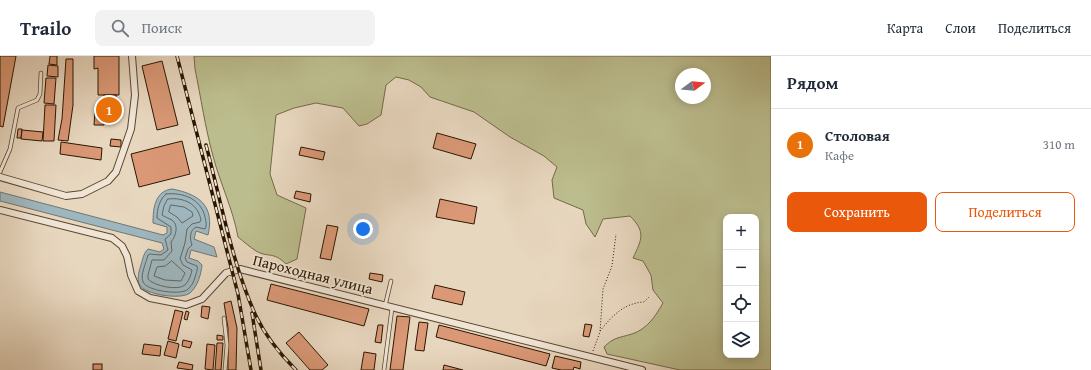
<!DOCTYPE html>
<html lang="ru">
<meta charset="utf-8">
<style>
body{margin:0;font-family:"Gentium Book Plus",serif;background:#f2f2f3;color:#1f2937}
.controls{position:absolute;right:12px;bottom:12px;display:grid;overflow:hidden;border-radius:8px;box-shadow:0 2px 10px #0003}
.controls button{width:36px;height:36px;display:grid;place-items:center;padding:0;border:0;border-bottom:1px solid #e0e1e3;background:#fff;color:#1f2937;font:20px sans-serif}
.compass{position:absolute;left:675px;top:12px;width:36px;height:36px;border-radius:50%;background:#fff;box-shadow:0 2px 10px #0003;rotate:74deg}
.you{position:absolute;left:363px;top:173px;width:14px;height:14px;margin:-10px;border:3px solid #fff;border-radius:50%;background:#1a73e8;box-shadow:0 0 0 6px #1a73e833}
.badge{display:grid;place-items:center;width:26px;height:26px;border-radius:50%;background:#ea580c;color:#fff;font-size:13px;font-weight:700}
.pin{position:absolute;translate:-50% -50%;border:2px solid #fff;box-shadow:0 1px 4px #0006}
.list{margin:0;padding:0;list-style:none}
h2{display:flex;justify-content:space-between;align-items:center;height:52px;margin:0;padding:0 16px;font-size:17px}
h2 small{font-size:13px;font-weight:400;color:#747a83}
.list li{display:grid;grid-template-columns:26px 1fr auto;gap:12px;align-items:center;box-sizing:border-box;height:72px;padding:0 16px;border-top:1px solid #e0e1e3}
.list b{display:block;font-size:15px;white-space:nowrap}
.list p{margin:0;font-size:13px;white-space:nowrap;color:#747a83}
.list em{font-size:13px;font-style:normal;color:#747a83}
.actions{display:flex;gap:8px;padding:12px 16px}
.actions a{flex:1;padding:9px 0;border:1px solid #ea580c;border-radius:8px;text-align:center;font-size:14px;color:#ea580c}
.actions .main{background:#ea580c;color:#fff}
.icon{flex:none;width:22px;height:22px;fill:none;stroke:currentColor;stroke-width:2;stroke-linecap:round;stroke-linejoin:round}
.map{position:relative;flex:none;width:771px;height:314px;overflow:hidden}
header{display:flex;align-items:center;gap:24px;box-sizing:border-box;height:56px;padding:0 20px;background:#fff;border-bottom:1px solid #e0e1e3}
header strong{font-size:19px}
nav{display:flex;gap:22px;margin-inline-start:auto;font-size:14px}
.search{width:280px;height:36px;background:#f2f2f3;display:flex;align-items:center;gap:10px;box-sizing:border-box;padding:0 14px;border-radius:8px;color:#747a83;font-size:15px}
main{display:flex}
aside{flex:1;background:#fff}
.map>svg:first-child{display:block}
.green{fill:#bcbd8e;stroke:#746a47;fill-rule:evenodd}
.water{fill:#9eb6be;stroke:#707672}
.lines{fill:none;stroke-linecap:round;stroke-linejoin:round}
.shore{stroke:#64665f;stroke-width:1}
.building{fill:#da9876;stroke:#2b1600}
.service-casing{stroke:#5a4630;stroke-width:4.5}
.minor-casing{stroke:#5a4630;stroke-width:8}
.path{stroke:#2b1600;stroke-width:1;stroke-dasharray:1 2;stroke-linecap:butt}
.service{stroke:#f0e5d5;stroke-width:3}
.minor{stroke:#f0e5d5;stroke-width:6}
.rail-casing{stroke:#2b1600;stroke-width:3.5}
.rail{stroke:#f0e5d5;stroke-width:2;stroke-dasharray:6;stroke-linecap:butt}
.labels{text-anchor:middle;dominant-baseline:central;stroke-width:3;stroke-linejoin:round;paint-order:stroke}
.street-label{font-size:15px;fill:#2b1600;stroke:#f0e5d5}
</style>
<header>
<strong>Trailo</strong>
<div class="search"><svg class="icon" aria-label="search" viewBox="0 0 24 24"><circle cx="10" cy="10" r="6"/><path d="M15 15l6 6"/></svg>Поиск</div>
<nav><a>Карта</a><a>Слои</a><a>Поделиться</a></nav>
</header>
<main>
<div class="map">
<svg width="771" height="314" viewBox="0 0 771 314">
<rect width="100%" height="100%" fill="#e8d7bf"/>
<filter id="stains"><feTurbulence type="fractalNoise" baseFrequency=".005" numOctaves="4"/><feColorMatrix values="0 0 0 0 .2 0 0 0 0 .09 0 0 0 0 .02 0 0 0 .5 -.17"/></filter>
<radialGradient id="worn" r=".72"><stop offset=".6" stop-color="#630" stop-opacity="0"/><stop offset="1" stop-color="#630" stop-opacity=".3"/></radialGradient>
<path class="green" d="M194,0H771V314H680L607,298L604,291C614,281 619,282 632,278C647,273 655,261 663,247L653,234L651,219L643,205L633,202C642,183 646,176 630,160L603,163L595,181L586,168L583,154L554,142L552,124L557,111L544,100L510,81L474,56L430,41L421,31L409,24L396,21L386,29L381,59L367,68L359,70L343,52L316,47L294,52L276,59L270,118L277,139L306,152L297,203L286,208C273,195 268,202 256,195C250,191 244,186 238,181C233,153 220,127 213,100C205,71 201,42 195,13ZM681,18H705V42H681ZM726,161H756V299H726Z"/>
<path class="water" d="M172,133C199,138 215,150 208,179L196,175L194,183L214,191L217,201L191,194L189,202L198,205L202,209C201,218 198,230 190,237C181,244 144,239 139,228C137,222 139,215 141,209C143,203 143,198 148,193L160,196L164,193L162,187L0,145V136L163,179L167,177V171L153,167C153,152 155,135 172,133Z"/>
<g class="lines">
<g class="shore">
<path d="M166,138C183,136 201,143 205,161C206,166 207,169 205,173L196,171C189,175 190,183 192,189L188,193L185,202L187,206L197,210C198,214 196,217 195,221C194,226 191,231 187,234C179,239 147,235 143,226C140,219 146,207 148,199L150,198L161,199L168,194L165,183L171,178V171L157,162C157,154 159,144 166,138Z"/>
<path d="M168,143C184,141 198,148 201,164L200,166L192,168L187,173L185,187L180,203L183,209L192,214C191,219 189,225 185,229C178,235 154,230 148,223V219L152,204H164L172,195L171,186C176,180 179,169 172,164C168,162 165,161 162,159L164,150Z"/>
<path d="M171,149L184,151L192,156L193,160L182,167L177,161L169,156Z"/>
<path d="M172,205L185,217L181,225L165,224L154,220L157,211L165,210Z"/>
</g>
</g>
<g class="building">
<path d="M0,0H16L3,71L0,70Z"/>
<path d="M50,0H57V9L49,8Z"/>
<path d="M94,0H119V39H98V12L94,13Z"/>
<path d="M66,3H73V49L68,85L58,84L62,63Z"/>
<path d="M162,5L178,69L157,74L142,10Z"/>
<path d="M48,9L58,10V21L47,20Z"/>
<path d="M46,22H56L54,48L44,47Z"/>
<rect x="104" y="39" width="12" height="17"/>
<path d="M45,49H56L54,85H43Z"/>
<path d="M95,55L104,56V69H94Z"/>
<path d="M18,73H22L21,82H17Z"/>
<path d="M22,74L43,76L42,85L21,83Z"/>
<path d="M437,77L476,88L471,103L433,92Z"/>
<path d="M111,83L121,84V91L110,90Z"/>
<path d="M182,85L190,118L139,131L131,98Z"/>
<path d="M61,86L102,92L101,104L60,98Z"/>
<path d="M301,91L325,96L323,104L299,99Z"/>
<path d="M296,135L311,138L310,146L294,142Z"/>
<path d="M440,143L477,151L474,168L436,161Z"/>
<path d="M327,169L338,171L331,204L320,202Z"/>
<path d="M370,217L383,219L382,226L369,223Z"/>
<path d="M271,228L369,253L364,270L267,244Z"/>
<path d="M435,229L465,236L462,249L432,242Z"/>
<path d="M231,245L237,272L236,314H228V272L224,247Z"/>
<path d="M202,250L210,251L208,263L201,261Z"/>
<path d="M175,254L183,256L176,285L168,283Z"/>
<path d="M186,255L189,256L187,264L184,263Z"/>
<path d="M397,260L410,261L403,314H390Z"/>
<path d="M419,266L428,267L424,295L415,294Z"/>
<path d="M585,268L592,269L589,281L583,280Z"/>
<path d="M378,269H383L381,287L375,286Z"/>
<path d="M439,269L550,298L546,310L436,281Z"/>
<path d="M299,276L328,309L322,314H310L286,287Z"/>
<path d="M217,279L223,280V284H217Z"/>
<path d="M183,284L192,286L190,292L182,290Z"/>
<path d="M168,285L179,288L176,302L164,299Z"/>
<path d="M217,287H223L221,314H215Z"/>
<path d="M144,288L161,290L160,300L142,298Z"/>
<path d="M207,288L215,289L213,314L205,313Z"/>
<path d="M364,296L376,298L374,314H361Z"/>
<path d="M555,300L581,306L580,313L574,311L573,314H561L552,312Z"/>
<path d="M179,306L193,309L192,314L177,312Z"/>
<rect x="93" y="308" width="9" height="6"/>
<path d="M444,309L463,314H443Z"/>
</g>
<g class="lines">
<g class="service-casing">
<g id="service">
<path d="M0,116L10,93L18,52L37,44L40,38L41,17"/>
<path d="M385,250L391,225"/>
<path d="M224,262L227,289L225,314"/>
<path d="M384,314L392,252"/>
</g>
</g>
<g class="minor-casing">
<g id="minor">
<path d="M0,121L66,140L82,138L108,125L116,116L131,73L135,39L132,0"/>
<path d="M0,154L112,182L122,190L127,200L131,219L138,235L150,242L186,249L202,243L226,217L240,213L642,314"/>
</g>
</g>
<g class="path">
<path d="M600,275C612,260 624,247 644,246L649,241"/>
<path d="M593,295L600,276L603,233L612,210L616,178"/>
</g>
<use href="#service" class="service"/>
<use href="#minor" class="minor"/>
<g class="rail-casing">
<g id="rail">
<path d="M177,0L238,238L251,314"/>
<path d="M206,89C221,145 232,208 256,260C266,281 280,298 296,314"/>
<path d="M252,257L261,314"/>
</g>
</g>
<use href="#rail" class="rail"/>
</g>
<g class="labels">
<g class="street-label">
<text transform="translate(313 218) rotate(14)">Пароходная улица</text>
</g>
</g>
<rect width="100%" height="100%" filter="url(#stains)"/>
<rect width="100%" height="100%" fill="url(#worn)"/>
</svg>
<div class="controls">
<button>+</button>
<button>−</button>
<button><svg class="icon" aria-label="locate" viewBox="0 0 24 24"><circle cx="12" cy="12" r="6"/><path d="M12 2v4M12 18v4M2 12h4M18 12h4"/></svg></button>
<button><svg class="icon" aria-label="layers" viewBox="0 0 24 24"><path d="M12 4l9 5-9 5-9-5zM3 14l9 5 9-5"/></svg></button>
</div>
<svg class="compass" viewBox="-18 -18 36 36"><path d="M0-13l5 13h-10z" fill="#e53935"/><path d="M0 13l5-13h-10z" fill="#747a83"/></svg>
<div class="you"></div>
<div class="pin badge" style="left:109px;top:54px;background:#e8710a">1</div>
</div>
<aside>
<h2>Рядом<small></small></h2>
<ul class="list">
<li><span class="badge" style="background:#e8710a">1</span><div><b>Столовая</b><p>Кафе</p></div><em>310 m</em></li>
</ul>
<div class="actions"><a class="main">Сохранить</a><a>Поделиться</a></div>
</aside>
</main>
